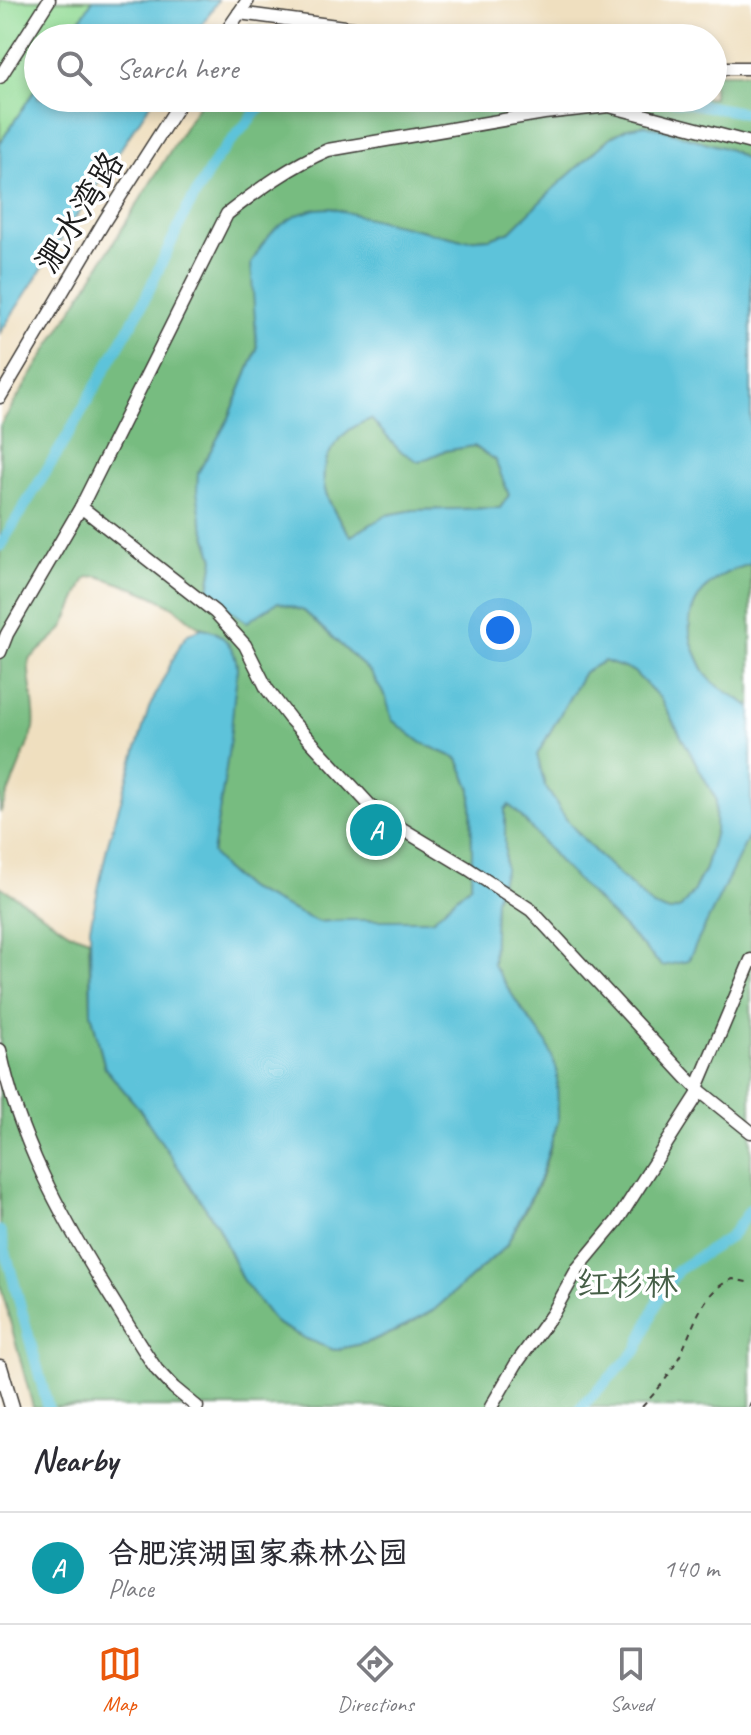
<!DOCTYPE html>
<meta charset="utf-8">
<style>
body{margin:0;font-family:Caveat,"LXGW WenKai TC",sans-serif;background:#f7f7f7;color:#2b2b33}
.you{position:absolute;left:500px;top:630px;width:28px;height:28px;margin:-20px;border:6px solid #fff;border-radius:50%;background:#1a73e8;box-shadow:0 0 0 12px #1a73e833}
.badge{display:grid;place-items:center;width:52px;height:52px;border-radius:50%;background:#ea580c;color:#fff;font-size:26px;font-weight:700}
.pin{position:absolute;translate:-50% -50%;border:4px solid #fff;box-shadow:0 2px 8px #0006}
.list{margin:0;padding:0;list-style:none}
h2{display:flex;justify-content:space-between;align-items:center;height:104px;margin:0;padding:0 32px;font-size:34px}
h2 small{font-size:26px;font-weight:400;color:#7c7c81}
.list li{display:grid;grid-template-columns:52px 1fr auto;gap:24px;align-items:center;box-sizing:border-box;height:112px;padding:0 32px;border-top:2px solid #e1e1e2}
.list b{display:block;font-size:30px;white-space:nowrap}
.list p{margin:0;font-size:26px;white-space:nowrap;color:#7c7c81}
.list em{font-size:26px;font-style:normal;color:#7c7c81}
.icon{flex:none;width:44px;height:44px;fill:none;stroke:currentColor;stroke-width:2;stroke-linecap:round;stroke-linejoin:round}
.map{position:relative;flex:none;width:751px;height:1407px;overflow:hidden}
.search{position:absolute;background:#fff;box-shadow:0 4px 12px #0003;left:24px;right:24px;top:24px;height:88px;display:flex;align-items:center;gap:20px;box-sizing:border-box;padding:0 28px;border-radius:44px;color:#7c7c81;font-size:30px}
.sheet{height:216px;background:#fff}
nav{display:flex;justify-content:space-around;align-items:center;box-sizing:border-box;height:112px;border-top:2px solid #e1e1e2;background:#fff;font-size:22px;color:#7c7c81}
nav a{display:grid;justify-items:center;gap:4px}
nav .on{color:#ea580c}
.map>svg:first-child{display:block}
.green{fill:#94dc97;stroke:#587c5a;stroke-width:2}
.forest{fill:#77bc80;stroke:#4a6c4e;stroke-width:2}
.water{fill:#5dc3da;stroke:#3c707b;stroke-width:2;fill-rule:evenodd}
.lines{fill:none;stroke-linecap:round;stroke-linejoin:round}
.canal{stroke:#5dc3da;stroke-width:11}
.minor-casing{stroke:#3c3934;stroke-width:15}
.major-casing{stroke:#3c3934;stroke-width:17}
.path{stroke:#3c3934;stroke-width:2;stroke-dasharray:6 6;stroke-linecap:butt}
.minor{stroke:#fff;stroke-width:12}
.major{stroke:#fff;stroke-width:14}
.labels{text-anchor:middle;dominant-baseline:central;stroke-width:7;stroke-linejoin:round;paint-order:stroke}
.street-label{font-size:34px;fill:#1c1c1c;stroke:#fff}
.park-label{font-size:34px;fill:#465f47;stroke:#fff}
</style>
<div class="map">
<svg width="751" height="1407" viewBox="0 0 751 1407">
<rect width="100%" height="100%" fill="#fff"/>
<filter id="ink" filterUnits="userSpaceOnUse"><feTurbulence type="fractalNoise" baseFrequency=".0125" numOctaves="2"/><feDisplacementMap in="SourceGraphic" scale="16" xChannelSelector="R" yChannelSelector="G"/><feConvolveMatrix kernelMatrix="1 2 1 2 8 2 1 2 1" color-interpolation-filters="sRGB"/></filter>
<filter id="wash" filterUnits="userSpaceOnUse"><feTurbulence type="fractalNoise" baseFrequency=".006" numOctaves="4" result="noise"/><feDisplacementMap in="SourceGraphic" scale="32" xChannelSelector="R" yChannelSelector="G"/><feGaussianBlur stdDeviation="1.8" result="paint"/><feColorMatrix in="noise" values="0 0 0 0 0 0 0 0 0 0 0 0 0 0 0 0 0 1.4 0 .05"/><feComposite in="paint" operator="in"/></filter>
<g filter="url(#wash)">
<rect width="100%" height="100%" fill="#efdfbf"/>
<path class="green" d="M0,0H93L68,38H38V85L0,143Z"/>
<g class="forest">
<path d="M248,25L353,38H240Z"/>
<path d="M713,73H751V162L728,149L646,125L628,128L609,138L554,189L511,231L490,238L463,240L368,218L330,208L252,264L257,349L229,418L198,473L201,519L214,559L208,594L278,602L304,611L371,673L386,698L392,720L422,743L458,759L471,789L472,853L471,884L433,920H345L318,922L246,888L224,869L212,854C223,791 232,728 237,664L208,629C196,628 186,616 176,609C152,593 124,585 98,576L89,577L85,580L63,629L29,660C27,683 37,705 34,729L0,813V426L203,98H713Z"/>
<path d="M372,419L399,450L419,462L444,451L473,446L495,460L509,495L500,508L414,510L387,515L351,536C342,525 326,500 324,485C320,454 343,427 372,419Z"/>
<path d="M751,564V707C740,699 717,688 709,678C704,673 700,663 697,656C675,610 706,575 751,564Z"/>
<path d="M604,661L633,671L660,698L716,799L715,831L705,869L693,892L681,908L669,912L653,906L599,856L568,822L545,786L537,755L584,672Z"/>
<path d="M509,805L519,814L563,866L662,966L751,832V1407H33L0,1284V886L69,932L89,939L91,1012L105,1068L138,1107L217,1225L242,1279L276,1323L304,1338L334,1350L366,1343L396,1331L434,1310L506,1246L540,1181L558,1121L547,1043L520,1007L493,965L495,899L505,870V809Z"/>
</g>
<g class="water">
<path d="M93,0H218L194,38H68Z"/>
<path d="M38,85V98H154L0,333V143Z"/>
<path d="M646,125L728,149L751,162V564C706,575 675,610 697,656C700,663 704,673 709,678C717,688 740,699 751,707V832L688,961L662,966L563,866L519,814L509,805L505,809V870L495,899L493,965L520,1007L547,1043L557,1070L558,1121L539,1181L506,1246L434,1310L395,1331L365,1343L334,1350L304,1338L276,1323L242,1279L217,1225L138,1107L105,1068L91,1012L90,927L108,843L149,708L181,643L188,634L202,628C219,630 232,644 236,660C239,672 235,686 234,698C230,750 221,802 212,853L224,869L246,888L318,922L345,920H432L471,884L472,853L471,789L458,759L422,743L392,720L386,698L371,673L304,611L278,602L247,622L208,595L214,559L201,519L197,491L198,473L229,418L257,349L251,264L261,246L275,229L297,215L315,209L330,208L368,218L463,240L490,238L511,231L553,189L610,138L628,128ZM371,419L399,450L419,462L444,451L474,446L495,460L509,495L500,508L414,510L387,515L351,536C341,525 326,500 324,485C320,454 343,428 371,419ZM604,661L633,671L660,698L716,799L715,831L705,869L693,892L681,908L669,912L653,906L599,856L568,822L545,786L537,755L584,672Z"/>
</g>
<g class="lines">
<g class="canal">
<path d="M661,98L751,114"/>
<path d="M0,546L61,447L141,307L185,213L216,159L268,98"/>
<path d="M0,1231L48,1407"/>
<path d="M581,1407L637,1350L659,1297L678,1270L730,1237L751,1209"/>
</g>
</g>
</g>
<g filter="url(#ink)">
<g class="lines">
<g class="minor-casing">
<g id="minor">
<path d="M239,13L427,38"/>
<path d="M222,38L248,0"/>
<path d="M713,68H751"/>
<path d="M0,77L49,0"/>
<path d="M0,397L105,220L183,98"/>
<path d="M81,507L227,214C259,189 291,166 328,150L544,113L609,106L751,143"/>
<path d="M0,652L7,634L81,507L215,612L245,645L267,689L290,719L379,815L467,868L531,910L686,1077L700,1091L751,1132"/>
<path d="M0,1050C18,1138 61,1216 107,1291C124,1318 139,1344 157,1370L174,1388L197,1407"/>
<path d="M697,1088L751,960"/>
<path d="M491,1407L516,1364L553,1313L578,1268L617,1221L700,1091"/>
</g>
</g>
<g class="major-casing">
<path id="major" d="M0,1367L12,1407"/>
</g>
<g class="path">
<path d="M642,1407C655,1393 668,1378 677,1361C693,1333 699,1291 733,1279L751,1283"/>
<path d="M749,1407L751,1402"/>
</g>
<use href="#minor" class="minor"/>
<use href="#major" class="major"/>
</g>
</g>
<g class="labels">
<g class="street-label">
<text transform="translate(79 212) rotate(-58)">淝水湾路</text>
</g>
<g class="park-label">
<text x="627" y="1283">红杉林</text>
</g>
</g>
</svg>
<div class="you"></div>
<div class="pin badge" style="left:376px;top:830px;background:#0f9aa8">A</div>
<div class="search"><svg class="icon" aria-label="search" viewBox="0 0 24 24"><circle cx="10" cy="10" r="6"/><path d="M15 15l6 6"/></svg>Search here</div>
</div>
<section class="sheet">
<h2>Nearby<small></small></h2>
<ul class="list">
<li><span class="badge" style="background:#0f9aa8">A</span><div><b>合肥滨湖国家森林公园</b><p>Place</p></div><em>140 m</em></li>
</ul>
</section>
<nav>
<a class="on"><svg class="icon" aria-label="map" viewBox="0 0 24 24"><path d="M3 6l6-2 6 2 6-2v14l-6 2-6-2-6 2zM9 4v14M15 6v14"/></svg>Map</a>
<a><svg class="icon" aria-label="directions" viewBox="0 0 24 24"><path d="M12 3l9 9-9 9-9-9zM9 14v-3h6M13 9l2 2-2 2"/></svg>Directions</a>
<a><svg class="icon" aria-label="saved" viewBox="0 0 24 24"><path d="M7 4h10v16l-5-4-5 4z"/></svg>Saved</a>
</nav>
